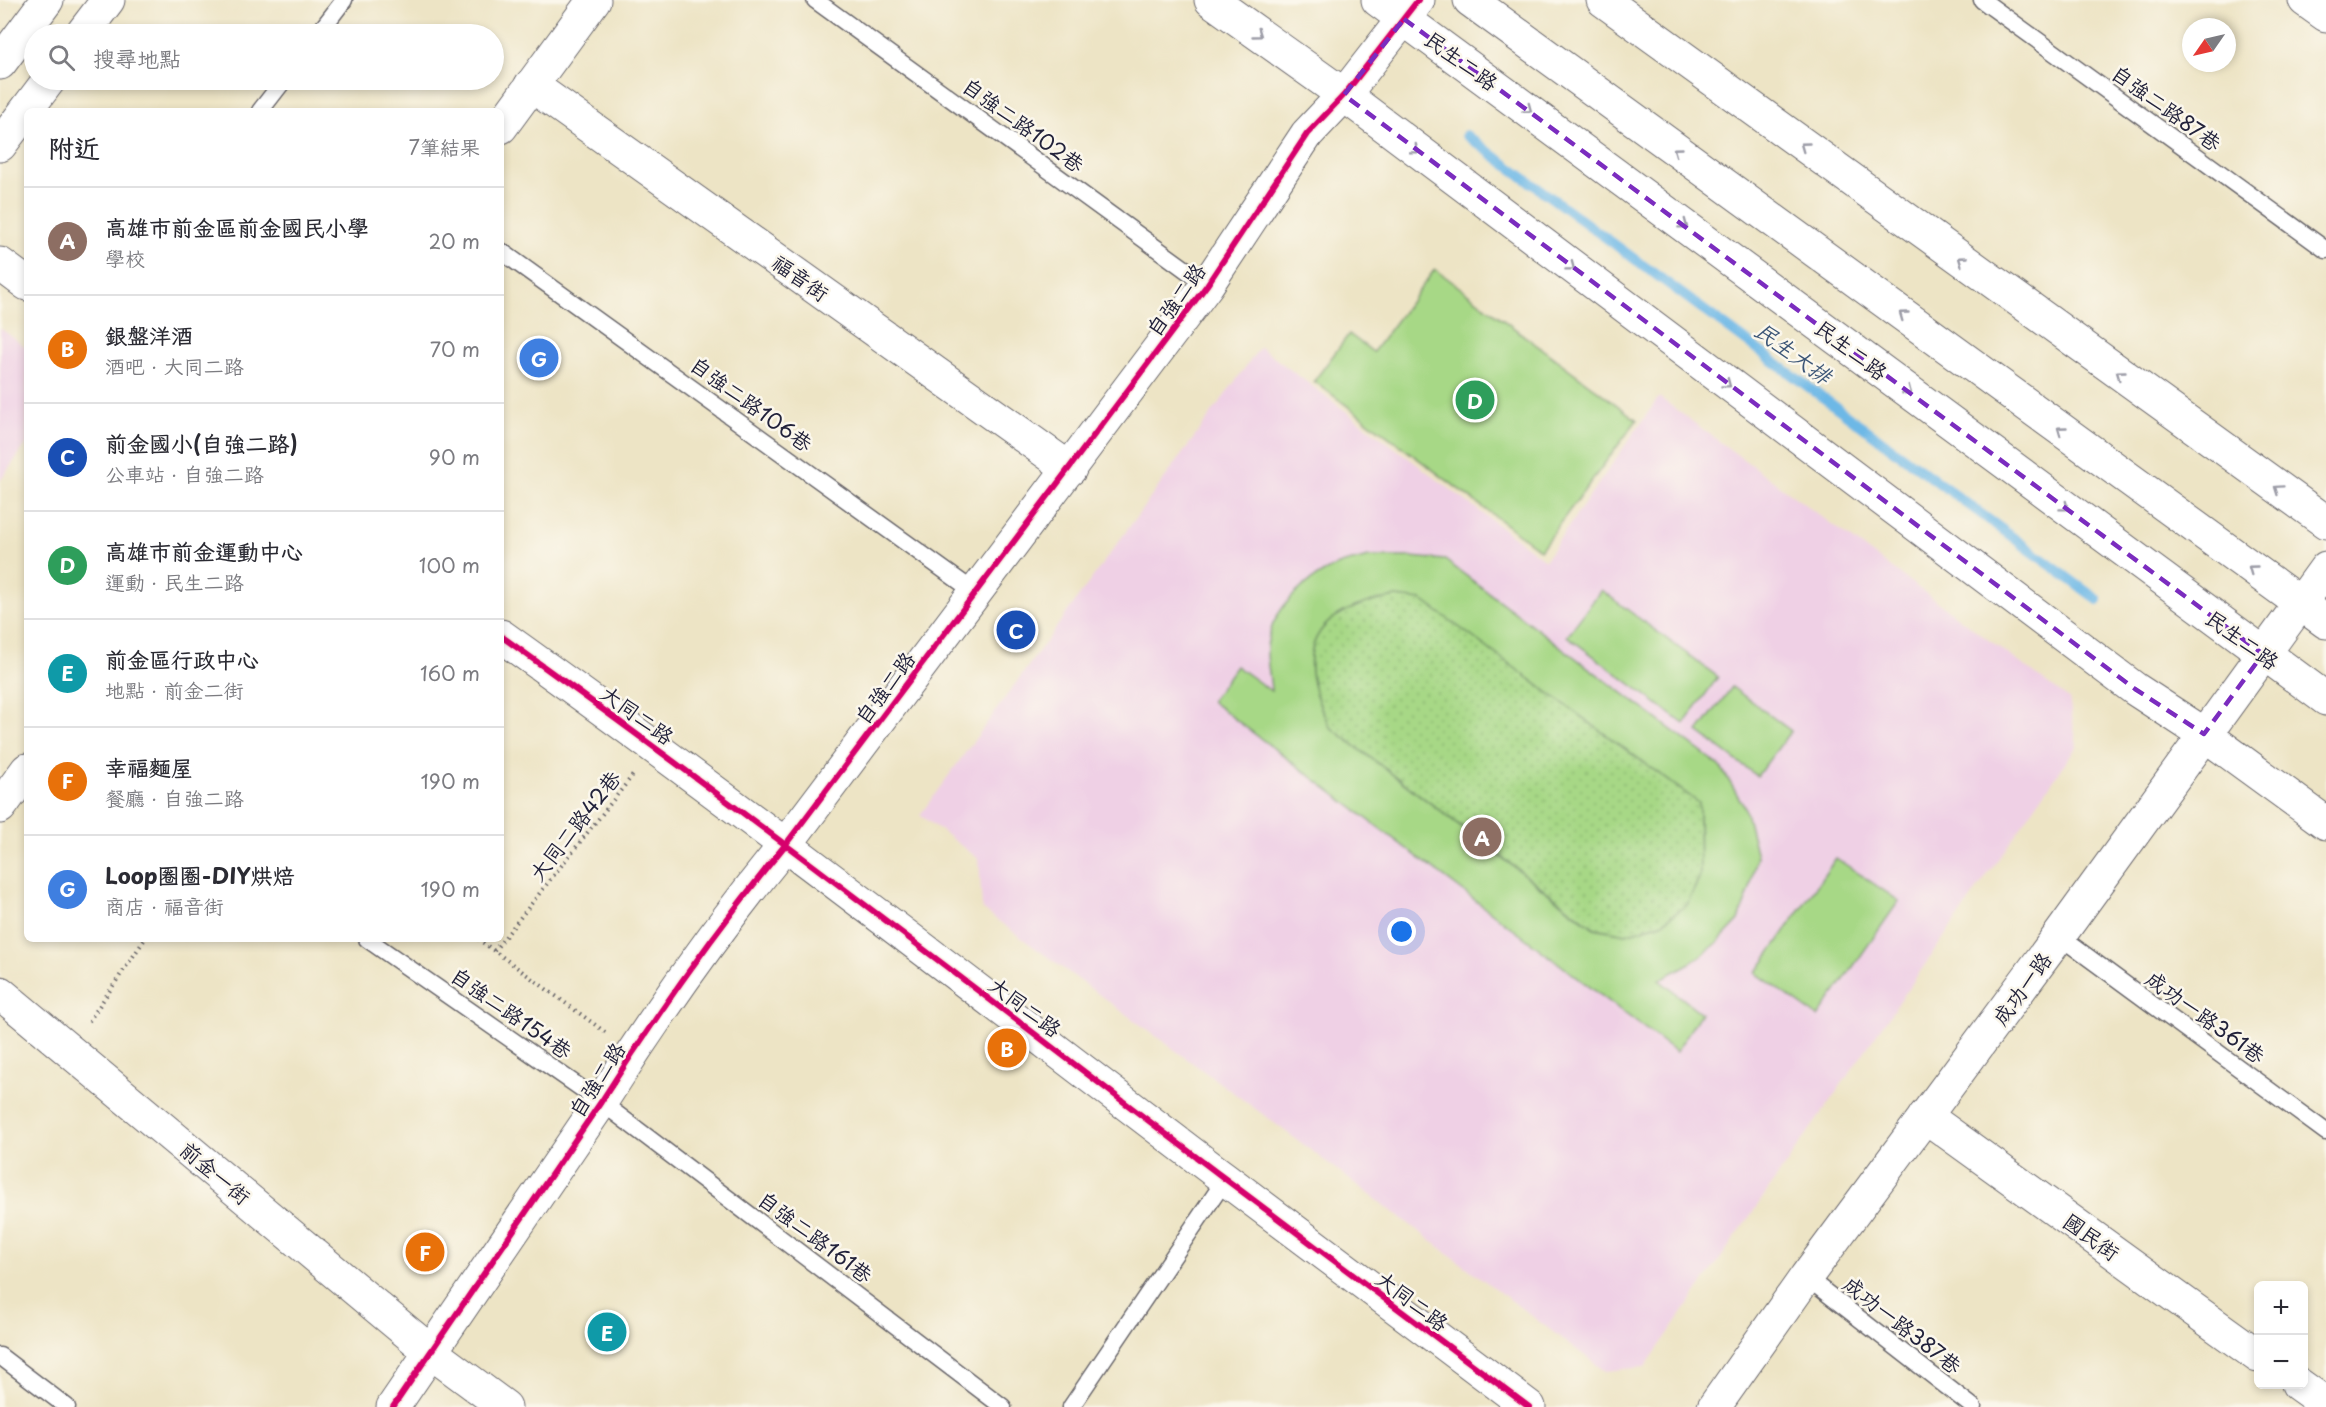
<!DOCTYPE html>
<html lang="zh-TW">
<meta charset="utf-8">
<style>
body{margin:0;font-family:"Playpen Sans","LXGW WenKai TC",sans-serif;background:#f7f7f7;color:#2b2b33}
.controls{position:absolute;right:18px;bottom:18px;display:grid;overflow:hidden;border-radius:9px;box-shadow:0 3px 9px #0003}
.controls button{width:54px;height:54px;display:grid;place-items:center;padding:0;border:0;border-bottom:2px solid #e1e1e2;background:#fff;color:#2b2b33;font:30px sans-serif}
.compass{position:absolute;left:2182px;top:18px;width:54px;height:54px;border-radius:50%;background:#fff;box-shadow:0 3px 9px #0003;rotate:236deg}
.you{position:absolute;left:1402px;top:932px;width:21px;height:21px;margin:-15px;border:4px solid #fff;border-radius:50%;background:#1a73e8;box-shadow:0 0 0 9px #1a73e833}
.badge{display:grid;place-items:center;width:39px;height:39px;border-radius:50%;background:#1f6fb2;color:#fff;font-size:20px;font-weight:700}
.pin{position:absolute;translate:-50% -50%;border:3px solid #fff;box-shadow:0 2px 6px #0006}
.list{margin:0;padding:0;list-style:none}
h2{display:flex;justify-content:space-between;align-items:center;height:78px;margin:0;padding:0 24px;font-size:26px}
h2 small{font-size:20px;font-weight:400;color:#7c7c81}
.list li{display:grid;grid-template-columns:39px 1fr auto;gap:18px;align-items:center;box-sizing:border-box;height:108px;padding:0 24px;border-top:2px solid #e1e1e2}
.list b{display:block;font-size:22px;white-space:nowrap}
.list p{margin:0;font-size:20px;white-space:nowrap;color:#7c7c81}
.list em{font-size:20px;font-style:normal;color:#7c7c81}
.icon{flex:none;width:33px;height:33px;fill:none;stroke:currentColor;stroke-width:2;stroke-linecap:round;stroke-linejoin:round}
.map{position:relative;flex:none;width:2326px;height:1407px;overflow:hidden}
.search{position:absolute;background:#fff;box-shadow:0 3px 9px #0003;left:24px;top:24px;width:480px;height:66px;display:flex;align-items:center;gap:15px;box-sizing:border-box;padding:0 21px;border-radius:33px;color:#7c7c81;font-size:22px}
.panel{position:absolute;background:#fff;box-shadow:0 3px 9px #0003;left:24px;top:108px;width:480px;height:834px;border-radius:9px}
.map>svg:first-child{display:block}
.built{fill:#efd0e5}
.grass{fill:url(#grass-dots);stroke:#647d60;stroke-width:1.5}
.garden{fill:#a7d886;stroke:#647d60;stroke-width:1.5;fill-rule:evenodd}
.lines{fill:none;stroke-linecap:round;stroke-linejoin:round}
.stream{stroke:#6db8e6;stroke-width:10}
.service-casing{stroke:#69666b;stroke-width:19}
.minor-casing{stroke:#69666b;stroke-width:35}
.tertiary-casing{stroke:#69666b;stroke-width:35}
.secondary-casing{stroke:#69666b;stroke-width:35}
.primary-casing{stroke:#69666b;stroke-width:35}
.path{stroke:#69666b;stroke-width:4;stroke-dasharray:1.5 4.5;stroke-linecap:butt}
.service{stroke:#fff;stroke-width:16}
.minor{stroke:#fff;stroke-width:33}
.tertiary{stroke:#fff;stroke-width:33}
.secondary{stroke:#fff;stroke-width:33}
.primary{stroke:#fff;stroke-width:33}
.cycleway-casing{stroke:#fbf7ec;stroke-width:10}
.cycleway{stroke:#d6006c;stroke-width:6}
.oneway{stroke:#9c9ca7}
.marked{fill:none;stroke:#7b2cbf;stroke-width:4.5;stroke-dasharray:12 8;stroke-linejoin:round}
.labels{text-anchor:middle;dominant-baseline:central;stroke-width:5;stroke-linejoin:round;paint-order:stroke}
.street-label{font-size:21px;fill:#22223b;stroke:#fbf7ec}
.water-label{font-size:22px;font-style:italic;fill:#3c5677;stroke:#fbf7ec}
</style>
<div class="map">
<svg width="2326" height="1407" viewBox="0 0 2326 1407">
<defs>
<pattern id="grass-dots" width="8" height="8" patternUnits="userSpaceOnUse" patternTransform="scale(1.5)"><rect width="8" height="8" fill="#a7d886"/><path d="M2 2h.1M6 6h.1" fill="none" stroke="#8fb975" stroke-width="1.8" stroke-linecap="round"/></pattern>
</defs>
<rect width="100%" height="100%" fill="#fbf7ec"/>
<filter id="ink" filterUnits="userSpaceOnUse"><feTurbulence type="fractalNoise" baseFrequency=".0167" numOctaves="2"/><feDisplacementMap in="SourceGraphic" scale="12" xChannelSelector="R" yChannelSelector="G"/><feConvolveMatrix kernelMatrix="1 2 1 2 8 2 1 2 1" color-interpolation-filters="sRGB"/></filter>
<filter id="wash" filterUnits="userSpaceOnUse"><feTurbulence type="fractalNoise" baseFrequency=".008" numOctaves="4" result="noise"/><feDisplacementMap in="SourceGraphic" scale="24" xChannelSelector="R" yChannelSelector="G"/><feGaussianBlur stdDeviation="1.35" result="paint"/><feColorMatrix in="noise" values="0 0 0 0 0 0 0 0 0 0 0 0 0 0 0 0 0 1.4 0 .05"/><feComposite in="paint" operator="in"/></filter>
<g filter="url(#wash)">
<rect width="100%" height="100%" fill="#ede4c5"/>
<g class="built">
<path d="M0,328L27,348V443L0,481Z"/>
<path d="M1260,347L1545,560L1659,397L2069,699L2077,746L1645,1367L1605,1371L1261,1113L982,909L979,859L920,815Z"/>
</g>
<path class="grass" d="M1396,597L1422,599L1699,803L1700,876L1687,905L1662,923L1626,934L1595,928L1330,727C1290,650 1311,609 1396,597Z"/>
<g class="garden">
<path d="M1435,269L1637,420L1540,550L1314,381L1349,334L1373,352Z"/>
<path d="M1369,557H1411L1445,560L1721,767L1745,808L1757,856L1750,888L1739,920L1715,945L1692,962L1659,980L1701,1013L1676,1052L1211,701L1236,666L1271,691C1270,673 1264,653 1269,636C1276,606 1306,580 1334,567C1344,562 1358,560 1369,557ZM1396,597L1422,600L1699,803L1700,876L1687,905L1662,923L1626,934L1594,928L1330,727C1290,651 1311,609 1396,597Z"/>
<path d="M1601,590L1718,677L1684,724L1567,636Z"/>
<path d="M1732,687L1791,731L1757,776L1698,732Z"/>
<path d="M1836,858L1899,901L1818,1017L1756,973Z"/>
</g>
<g class="lines">
<path class="stream" d="M1466,135L2098,600"/>
</g>
</g>
<g filter="url(#ink)">
<g class="lines">
<g class="service-casing">
<g id="service">
<path d="M815,0L1207,285"/>
<path d="M1982,0L2326,250"/>
<path d="M318,34L344,0"/>
<path d="M260,111L284,80"/>
<path d="M501,251L976,593"/>
<path d="M2059,936L2326,1132"/>
<path d="M367,939L601,1102L1003,1407"/>
<path d="M1806,1277L1973,1407"/>
<path d="M0,1356L67,1407"/>
<path d="M1071,1407L1225,1180"/>
</g>
</g>
<g class="minor-casing">
<g id="minor">
<path d="M2305,0L2326,15"/>
<path d="M531,85L1070,469"/>
<path d="M501,127L594,0"/>
<path d="M0,264L27,284"/>
<path d="M501,636C746,811 984,996 1224,1178C1325,1255 1427,1331 1529,1407"/>
<path d="M0,807L27,770"/>
<path d="M0,993L432,1353L505,1407"/>
<path d="M1925,1116L2258,1356"/>
<path d="M2298,1384L2326,1404"/>
<path d="M393,1407L601,1102C658,1012 719,926 786,844L1207,285L1307,134L1344,95L1418,0"/>
<path d="M1714,1407L1806,1277L2059,936L2326,568"/>
</g>
</g>
<g class="tertiary-casing">
<g id="tertiary">
<path d="M82,34L108,0"/>
<path d="M0,145L49,80"/>
</g>
</g>
<g class="secondary-casing">
<g id="secondary">
<path d="M1211,0L1344,95L2135,689L2204,734L2326,823"/>
<path d="M1378,0L2326,699"/>
<path d="M1470,0L2326,622"/>
<path d="M1603,0L2326,522"/>
</g>
</g>
<g class="primary-casing">
<path id="primary" d="M0,63L47,0"/>
</g>
<g class="path">
<path d="M478,939L605,1032"/>
<path d="M494,951L633,775"/>
<path d="M89,1021L145,939"/>
</g>
<use href="#service" class="service"/>
<use href="#minor" class="minor"/>
<use href="#tertiary" class="tertiary"/>
<use href="#secondary" class="secondary"/>
<use href="#primary" class="primary"/>
<g class="cycleway-casing">
<g id="cycleway">
<path d="M501,636C746,811 984,996 1224,1178C1325,1255 1427,1331 1529,1407"/>
<path d="M393,1407L601,1102C658,1012 719,926 786,844L1207,285L1307,134L1344,95L1418,0"/>
</g>
</g>
<use href="#cycleway" class="cycleway"/>
</g>
<defs><path id="oneway-chevron" d="M-2-3.5L2.5 0L-2 3.5" fill="none" stroke-width="1.6" stroke-linecap="round" stroke-linejoin="round" transform="scale(1.5)"/></defs>
<g class="oneway">
<use href="#oneway-chevron" transform="translate(1258 34) rotate(36)"/>
<use href="#oneway-chevron" transform="translate(1528 109) rotate(37)"/>
<use href="#oneway-chevron" transform="translate(1804 146) rotate(-144)"/>
<use href="#oneway-chevron" transform="translate(1415 150) rotate(37)"/>
<use href="#oneway-chevron" transform="translate(1677 151) rotate(-144)"/>
<use href="#oneway-chevron" transform="translate(1684 225) rotate(37)"/>
<use href="#oneway-chevron" transform="translate(1962 260) rotate(-144)"/>
<use href="#oneway-chevron" transform="translate(1571 267) rotate(37)"/>
<use href="#oneway-chevron" transform="translate(1903 315) rotate(-144)"/>
<use href="#oneway-chevron" transform="translate(2120 374) rotate(-144)"/>
<use href="#oneway-chevron" transform="translate(1727 384) rotate(37)"/>
<use href="#oneway-chevron" transform="translate(1908 391) rotate(37)"/>
<use href="#oneway-chevron" transform="translate(2061 430) rotate(-144)"/>
<use href="#oneway-chevron" transform="translate(2278 489) rotate(-145)"/>
<use href="#oneway-chevron" transform="translate(2065 507) rotate(37)"/>
<use href="#oneway-chevron" transform="translate(2252 569) rotate(-144)"/>
</g>
</g>
<path class="marked" d="M1404,19L2263,654L2204,734L2135,689L1344,95Z"/>
<g class="labels">
<g class="street-label">
<text transform="translate(1462 60) rotate(36)">民生二路</text>
<text transform="translate(2167 107) rotate(36)">自強二路87巷</text>
<text transform="translate(1024 124) rotate(36)">自強二路102巷</text>
<text transform="translate(801 277) rotate(35)">福音街</text>
<text transform="translate(1175 299) rotate(-54)">自強二路</text>
<text transform="translate(1852 349) rotate(37)">民生二路</text>
<text transform="translate(752 403) rotate(36)">自強二路106巷</text>
<text transform="translate(2243 639) rotate(36)">民生二路</text>
<text transform="translate(884 687) rotate(-53)">自強二路</text>
<text transform="translate(638 714) rotate(36)">大同二路</text>
<text transform="translate(574 825) rotate(-52)">大同二路42巷</text>
<text transform="translate(2021 988) rotate(-54)">成功一路</text>
<text transform="translate(1026 1006) rotate(37)">大同二路</text>
<text transform="translate(512 1012) rotate(35)">自強二路154巷</text>
<text transform="translate(2206 1016) rotate(36)">成功一路361巷</text>
<text transform="translate(596 1079) rotate(-57)">自強二路</text>
<text transform="translate(216 1172) rotate(40)">前金一街</text>
<text transform="translate(816 1236) rotate(37)">自強二路161巷</text>
<text transform="translate(2092 1236) rotate(36)">國民街</text>
<text transform="translate(1413 1300) rotate(37)">大同二路</text>
<text transform="translate(1903 1324) rotate(38)">成功一路387巷</text>
</g>
<g class="water-label">
<text transform="translate(1794 352) rotate(36)">民生大排</text>
</g>
</g>
</svg>
<div class="controls">
<button>+</button>
<button>−</button>
</div>
<svg class="compass" viewBox="-18 -18 36 36"><path d="M0-13l5 13h-10z" fill="#e53935"/><path d="M0 13l5-13h-10z" fill="#7c7c81"/></svg>
<div class="you"></div>
<div class="pin badge" style="left:1482px;top:837px;background:#8d6e63">A</div>
<div class="pin badge" style="left:1007px;top:1048px;background:#e8710a">B</div>
<div class="pin badge" style="left:1016px;top:630px;background:#1a4fb4">C</div>
<div class="pin badge" style="left:1475px;top:400px;background:#2e9e5b">D</div>
<div class="pin badge" style="left:607px;top:1332px;background:#0f9aa8">E</div>
<div class="pin badge" style="left:425px;top:1252px;background:#e8710a">F</div>
<div class="pin badge" style="left:539px;top:358px;background:#3f7fe0">G</div>
<div class="search"><svg class="icon" aria-label="search" viewBox="0 0 24 24"><circle cx="10" cy="10" r="6"/><path d="M15 15l6 6"/></svg>搜尋地點</div>
<section class="panel">
<h2>附近<small>7筆結果</small></h2>
<ul class="list">
<li><span class="badge" style="background:#8d6e63">A</span><div><b>高雄市前金區前金國民小學</b><p>學校</p></div><em>20 m</em></li>
<li><span class="badge" style="background:#e8710a">B</span><div><b>銀盤洋酒</b><p>酒吧 · 大同二路</p></div><em>70 m</em></li>
<li><span class="badge" style="background:#1a4fb4">C</span><div><b>前金國小(自強二路)</b><p>公車站 · 自強二路</p></div><em>90 m</em></li>
<li><span class="badge" style="background:#2e9e5b">D</span><div><b>高雄市前金運動中心</b><p>運動 · 民生二路</p></div><em>100 m</em></li>
<li><span class="badge" style="background:#0f9aa8">E</span><div><b>前金區行政中心</b><p>地點 · 前金二街</p></div><em>160 m</em></li>
<li><span class="badge" style="background:#e8710a">F</span><div><b>幸福麵屋</b><p>餐廳 · 自強二路</p></div><em>190 m</em></li>
<li><span class="badge" style="background:#3f7fe0">G</span><div><b>Loop圈圈-DIY烘焙</b><p>商店 · 福音街</p></div><em>190 m</em></li>
</ul>
</section>
</div>
